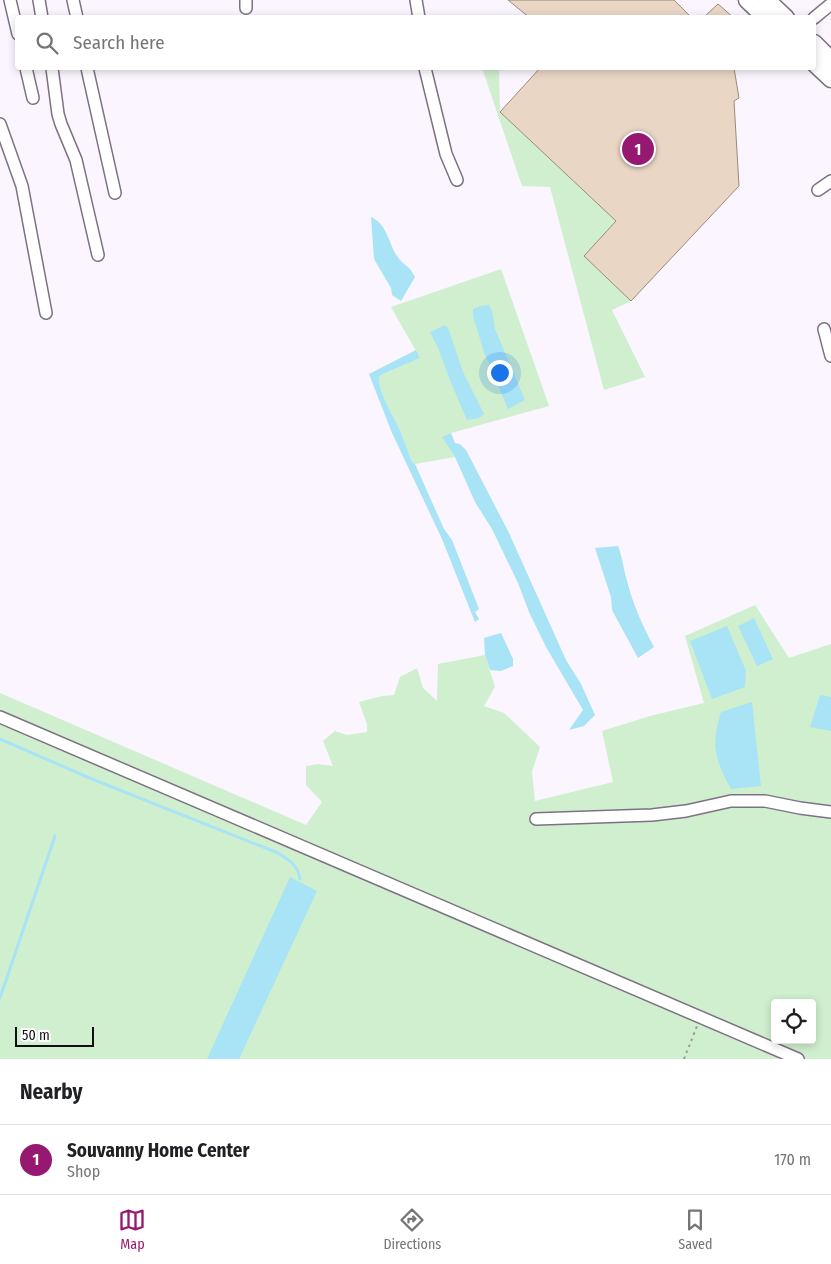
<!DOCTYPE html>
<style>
body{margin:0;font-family:"Fira Sans Condensed",sans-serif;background:#f2f2f2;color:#202124}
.controls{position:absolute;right:15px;bottom:15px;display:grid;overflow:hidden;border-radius:5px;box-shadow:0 2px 8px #0003}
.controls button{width:45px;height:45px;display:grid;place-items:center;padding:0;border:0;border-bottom:1px solid #e0e0e0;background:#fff;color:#202124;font:25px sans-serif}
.scale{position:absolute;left:15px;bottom:12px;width:79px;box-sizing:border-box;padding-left:5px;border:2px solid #130e15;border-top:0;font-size:14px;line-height:18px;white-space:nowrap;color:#130e15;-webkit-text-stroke:4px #fff;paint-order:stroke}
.you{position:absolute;left:499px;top:372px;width:18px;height:18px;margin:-12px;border:4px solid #fff;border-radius:50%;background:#1a73e8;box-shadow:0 0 0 8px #1a73e833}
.badge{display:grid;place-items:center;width:32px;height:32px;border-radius:50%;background:#961871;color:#fff;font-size:16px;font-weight:700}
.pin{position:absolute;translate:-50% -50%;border:2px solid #fff;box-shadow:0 1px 5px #0006}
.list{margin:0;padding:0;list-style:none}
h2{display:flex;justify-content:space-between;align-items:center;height:65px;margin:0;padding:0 20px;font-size:21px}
h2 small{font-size:16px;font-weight:400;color:#757577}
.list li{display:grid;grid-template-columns:32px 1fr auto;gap:15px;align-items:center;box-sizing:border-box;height:70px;padding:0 20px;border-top:1px solid #e0e0e0}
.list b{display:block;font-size:19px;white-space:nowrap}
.list p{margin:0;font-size:16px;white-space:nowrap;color:#757577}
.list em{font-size:16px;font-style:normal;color:#757577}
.icon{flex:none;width:28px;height:28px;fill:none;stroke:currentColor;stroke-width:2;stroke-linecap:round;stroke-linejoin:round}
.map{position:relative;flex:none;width:831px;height:1059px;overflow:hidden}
.search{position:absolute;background:#fff;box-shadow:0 2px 8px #0003;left:15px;right:15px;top:15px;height:55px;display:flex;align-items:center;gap:12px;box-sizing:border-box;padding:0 18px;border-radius:5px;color:#757577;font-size:19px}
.sheet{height:135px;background:#fff}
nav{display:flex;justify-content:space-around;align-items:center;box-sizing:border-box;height:70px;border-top:1px solid #e0e0e0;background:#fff;font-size:14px;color:#757577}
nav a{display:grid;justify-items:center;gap:2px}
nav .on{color:#961871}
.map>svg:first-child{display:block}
.green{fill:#d0efce;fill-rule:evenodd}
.water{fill:#a8e3f6}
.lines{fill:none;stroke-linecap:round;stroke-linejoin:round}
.stream{stroke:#a8e3f6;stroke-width:3}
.building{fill:#e9d6c5;stroke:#9c8a7a}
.minor-casing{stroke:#7d7184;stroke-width:14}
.highway-casing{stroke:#7d7184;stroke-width:19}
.path{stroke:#9e99a1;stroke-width:2;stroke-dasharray:2.5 4;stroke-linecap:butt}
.minor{stroke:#fff;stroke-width:11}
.highway{stroke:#fff;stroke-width:16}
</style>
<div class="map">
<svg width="831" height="1059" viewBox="0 0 831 1059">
<rect width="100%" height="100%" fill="#faf5fe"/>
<g class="green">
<path d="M482,68H499L500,112L616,221L584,256L631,301L612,310L645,377L604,390L550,187L522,186Z"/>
<path d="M501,269L549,406L451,433L443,437L455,457L415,464L411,460C407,448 403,437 398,426C391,411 379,394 379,377L383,374L420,358L391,307Z"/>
<path d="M755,605L789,658L831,644V1059H0V693L306,825L322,802L306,785V766L318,764L333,766L323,741L335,731L347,735L367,732V724L359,702L382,696L394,695L400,677L417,668L423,688L437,701L438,664L485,655L495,687L484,706L504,713L540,747L532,772L535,801L613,782L602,731L650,716L704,703L685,636ZM775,1003H812V1040H775Z"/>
</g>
<g class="water">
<path d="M371,217C389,225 388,246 400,260C407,268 409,265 415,277L401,301L392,295L391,288L374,259Z"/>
<path d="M489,305L492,311L495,329L525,400L508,409L484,352L473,316V309L480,306Z"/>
<path d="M445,325L448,328L463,372L484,414L479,418L467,420L449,378L439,350L430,332Z"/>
<path d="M416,350L420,358L383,374L379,377C379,394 391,411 398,426C403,437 407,448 411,460L415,464L444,529L452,540L479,609L475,612L479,619L475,622L442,539L392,433L369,374Z"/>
<path d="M451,433L455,443L460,444L466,450L509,533L566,660L581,684L595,715L584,726L569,730L583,710L546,647L529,612L518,583L492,529L475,502L455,457L442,437Z"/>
<path d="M618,546C622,556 623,566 626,577C632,602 642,625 654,647L638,658L612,610L611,597L595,548Z"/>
<path d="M754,618L773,659L757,666L738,626Z"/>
<path d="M727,626L746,671L745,687L712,699L690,641Z"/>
<path d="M501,633L513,659V666L501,671L490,670L485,655L484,638Z"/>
<path d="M820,695L831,697V731L810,727Z"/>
<path d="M752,702L761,786L731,789C714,758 711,745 721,712Z"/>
<path d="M290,877L317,891L239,1059H207Z"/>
</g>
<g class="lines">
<g class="stream">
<path d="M0,739L92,779L278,853C289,860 298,865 300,879"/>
<path d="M0,998L55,836"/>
</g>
</g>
<g class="building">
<path d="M508,0H674L692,18H530Z"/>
<path d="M718,4L734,18H703Z"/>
<path d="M540,68H734L739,98L734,101L739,186L631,301L584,256L616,221L500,112Z"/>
</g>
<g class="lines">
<g class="minor-casing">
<g id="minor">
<path d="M10,0L18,34"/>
<path d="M39,0L42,18"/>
<path d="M73,0L77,18"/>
<path d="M246,0V8"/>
<path d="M416,0L419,18"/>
<path d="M814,18L831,4"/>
<path d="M26,68L33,98"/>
<path d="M52,68L58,114L61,124L76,160L98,255"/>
<path d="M87,68L115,193"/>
<path d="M425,68L446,154L457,180"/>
<path d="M0,124L22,186L46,313"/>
<path d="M818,190L831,181"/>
<path d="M824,329L831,356"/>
<path d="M0,717L798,1059"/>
<path d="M536,819L652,815L686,811L731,801H765L800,808L831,812"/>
</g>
</g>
<g class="highway-casing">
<g id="highway">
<path d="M747,0L766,18"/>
<path d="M767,0L786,18"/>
<path d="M814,43L831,60"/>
<path d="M814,63L831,79"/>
</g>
</g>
<path class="path" d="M684,1059L697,1026"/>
<use href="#minor" class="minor"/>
<use href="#highway" class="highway"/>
</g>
</svg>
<div class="controls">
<button><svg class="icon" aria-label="locate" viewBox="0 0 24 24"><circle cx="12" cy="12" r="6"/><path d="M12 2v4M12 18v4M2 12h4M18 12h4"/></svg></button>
</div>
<div class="scale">50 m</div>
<div class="you"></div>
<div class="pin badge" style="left:638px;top:149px">1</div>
<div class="search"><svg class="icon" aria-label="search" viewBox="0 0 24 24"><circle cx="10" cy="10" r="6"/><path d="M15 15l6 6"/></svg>Search here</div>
</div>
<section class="sheet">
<h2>Nearby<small></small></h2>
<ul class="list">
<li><span class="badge">1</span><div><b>Souvanny Home Center</b><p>Shop</p></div><em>170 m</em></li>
</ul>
</section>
<nav>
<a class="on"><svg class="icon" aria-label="map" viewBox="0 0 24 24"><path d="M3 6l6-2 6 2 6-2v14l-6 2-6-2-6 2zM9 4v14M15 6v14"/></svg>Map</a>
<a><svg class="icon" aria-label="directions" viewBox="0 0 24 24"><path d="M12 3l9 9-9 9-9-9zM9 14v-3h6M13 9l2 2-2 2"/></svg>Directions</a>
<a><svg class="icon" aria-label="saved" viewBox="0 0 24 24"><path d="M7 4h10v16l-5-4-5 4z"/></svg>Saved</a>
</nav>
